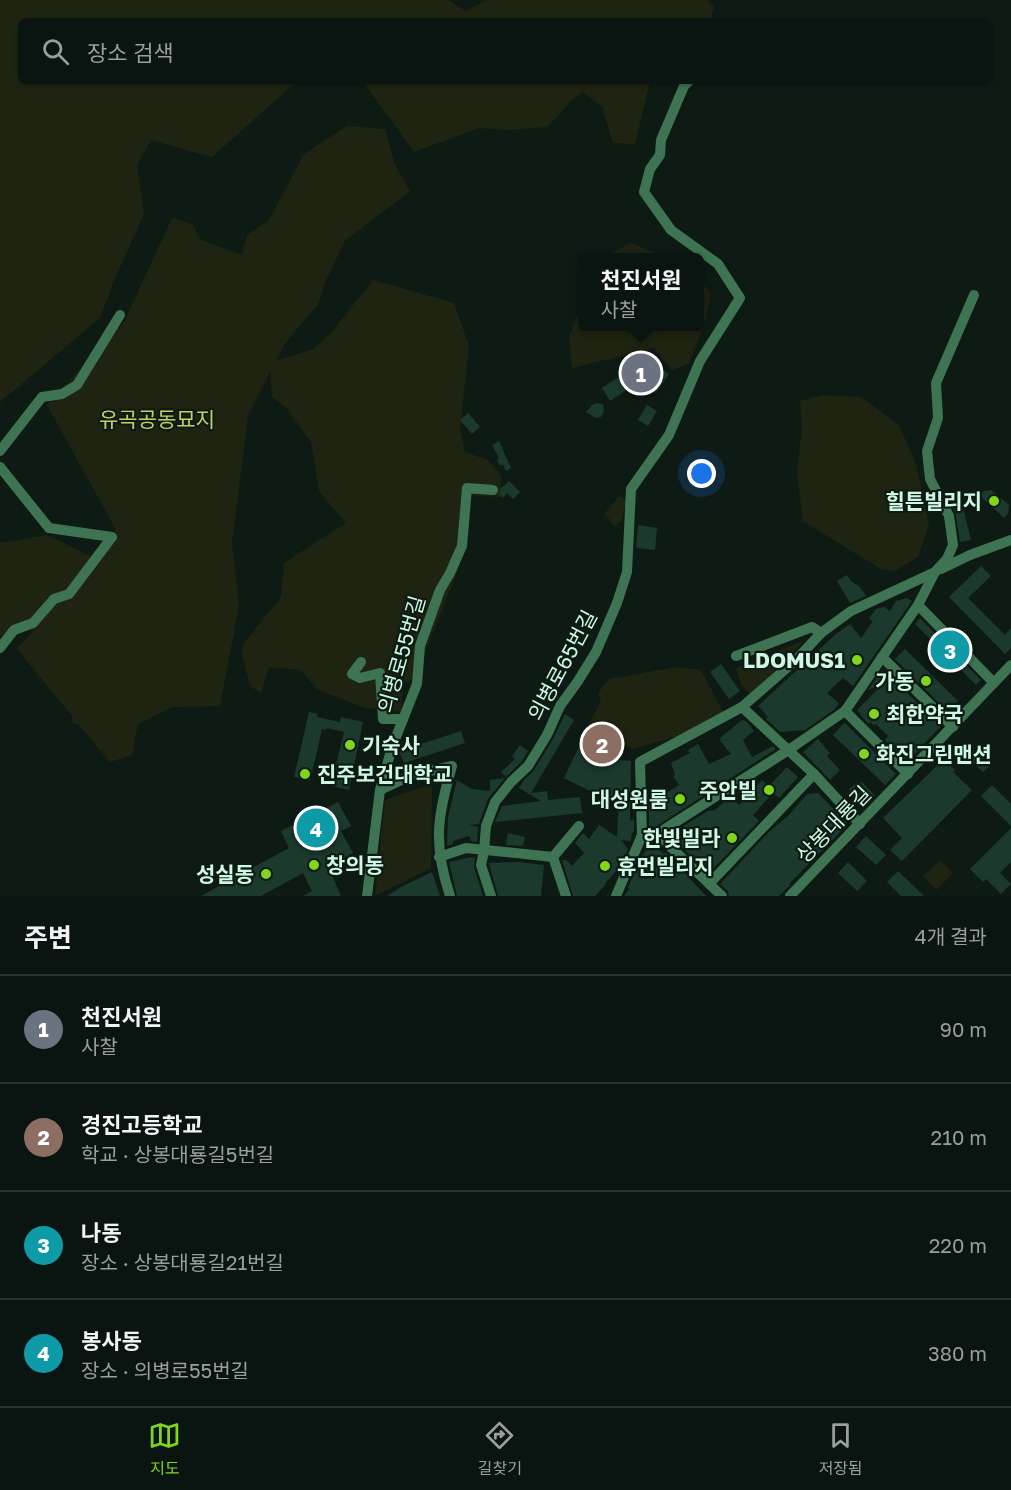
<!DOCTYPE html>
<html lang="ko">
<meta charset="utf-8">
<style>
body{margin:0;font-family:"Golos Text","Noto Sans KR",sans-serif;background:#131d19;color:#f1f3f6}
.you{position:absolute;left:702px;top:474px;width:21px;height:21px;margin:-15px;border:4px solid #fff;border-radius:50%;background:#1a73e8;box-shadow:0 0 0 9px #1a73e833}
.badge{display:grid;place-items:center;width:39px;height:39px;border-radius:50%;background:#80d61c;color:#fff;font-size:20px;font-weight:700}
.pin{position:absolute;translate:-50% -50%;border:3px solid #fff;box-shadow:0 2px 6px #0006}
.popup{position:absolute;left:578px;top:253px;width:126px;height:78px;box-sizing:border-box;display:grid;place-content:center;border-radius:9px;background:#0a1410;filter:drop-shadow(0 2px 4px #0005);font-size:20px;white-space:nowrap;color:#999e9f}
.popup b{font-size:22px;color:#f1f3f6}
.popup::after{content:'';position:absolute;left:50%;top:100%;margin-left:-12px;border:12px solid transparent;border-top-color:#0a1410}
.list{margin:0;padding:0;list-style:none}
h2{display:flex;justify-content:space-between;align-items:center;height:78px;margin:0;padding:0 24px;font-size:26px}
h2 small{font-size:20px;font-weight:400;color:#999e9f}
.list li{display:grid;grid-template-columns:39px 1fr auto;gap:18px;align-items:center;box-sizing:border-box;height:108px;padding:0 24px;border-top:2px solid #2a3330}
.list b{display:block;font-size:22px;white-space:nowrap}
.list p{margin:0;font-size:20px;white-space:nowrap;color:#999e9f}
.list em{font-size:20px;font-style:normal;color:#999e9f}
.icon{flex:none;width:33px;height:33px;fill:none;stroke:currentColor;stroke-width:2;stroke-linecap:round;stroke-linejoin:round}
.map{position:relative;flex:none;width:1011px;height:896px;overflow:hidden}
.search{position:absolute;background:#0a1410;box-shadow:0 2px 4px #0004;left:18px;right:18px;top:18px;height:66px;display:flex;align-items:center;gap:15px;box-sizing:border-box;padding:0 21px;border-radius:9px;color:#999e9f;font-size:22px}
.sheet{height:510px;background:#0a1410}
nav{display:flex;justify-content:space-around;align-items:center;box-sizing:border-box;height:84px;border-top:2px solid #2a3330;background:#0a1410;font-size:16px;color:#999e9f}
nav a{display:grid;justify-items:center;gap:3px}
nav .on{color:#80d61c}
.map>svg:first-child{display:block}
.green{fill:#1e2411}
.building{fill:#1c392d}
.lines{fill:none;stroke-linecap:round;stroke-linejoin:round}
.minor{stroke:#3e7454;stroke-width:10}
.poi-dot{fill:#80d61c;stroke:#0e1b15;stroke-width:2}
.labels{text-anchor:middle;dominant-baseline:central;stroke-width:4.5;stroke-linejoin:round;paint-order:stroke}
.park-label{font-size:21px;fill:#c2ce65;stroke:#0e1b15}
.poi-label{font-size:21px;font-weight:bold;fill:#cef8e2;stroke:#0e1b15;text-anchor:end}
.street-label{font-size:21px;fill:#cef8e2;stroke:#0e1b15}
</style>
<div class="map">
<svg width="1011" height="896" viewBox="0 0 1011 896">
<rect width="100%" height="100%" fill="#0e1b15"/>
<g class="green">
<path d="M0,0H448L466,11L487,0H707L714,7L710,21H21V81H297L212,157L151,140L137,165L144,214L114,281L100,318L0,402Z"/>
<path d="M359,81H650L635,144L613,143L602,107L583,92L571,101L548,127L506,130L479,128L414,152L364,83Z"/>
<path d="M347,126L385,129L395,165L410,191L345,241L326,280L318,304L284,345L276,361L313,349L332,332L373,280L454,303L469,346L460,431L465,452L488,460L501,475V497L469,495L458,570L414,680L403,682L401,711L365,708L317,689L301,670L269,667L261,693L250,686L242,656L244,643L281,597L284,563L346,523L319,491L311,442L287,409L272,397L270,372L248,416L232,542L239,606L220,706L172,707L138,724L132,755L110,762L79,725L73,723L72,716L17,649L35,629L0,636V543L47,535L98,560L114,543L115,528L47,405L124,322L172,218L192,224L201,240L242,255L247,235L269,220L304,154Z"/>
<path d="M631,243L663,256L666,257H604Z"/>
<path d="M700,281L711,293L705,321L689,363L672,370L654,348L572,368L569,336L582,304V326H700Z"/>
<path d="M822,395L861,397L899,425L916,464L929,524L918,557L895,571L881,569L803,521L797,474L802,427L800,401Z"/>
<path d="M619,496L626,500L622,521L614,526L605,513Z"/>
<path d="M805,640L751,696L741,684L736,668Z"/>
<path d="M676,667L701,670L723,712L682,735L632,749L588,725L601,702L598,693L609,679Z"/>
<path d="M432,784L431,868L375,896L385,800Z"/>
<path d="M940,860L953,873L936,890L923,876Z"/>
</g>
<g class="building">
<path d="M644,356L669,374L656,393L631,375Z"/>
<path d="M620,376L628,389L610,401L602,388Z"/>
<path d="M597,403L603,404L604,411L601,417L596,418L586,412L592,405Z"/>
<path d="M647,405L657,411L648,426L638,420Z"/>
<path d="M468,413L480,427L472,434L460,420Z"/>
<path d="M499,441L511,468L506,471L503,464L500,466L497,460L499,458L492,445Z"/>
<path d="M509,481L520,492L513,499L507,493L503,498L499,494L500,489Z"/>
<path d="M991,490L1009,505L1008,513L1004,518L980,496L984,491Z"/>
<path d="M960,496L971,540L960,542L956,515L950,499Z"/>
<path d="M638,525L657,528L655,550L636,548Z"/>
<path d="M981,566L991,576L968,598L1005,635L1011,628V648L1005,654L949,597Z"/>
<path d="M847,575L851,581L860,587L866,596L850,603L837,581Z"/>
<path d="M907,598L912,601L853,686L843,678L827,693L839,703L834,710L805,730L780,732L766,719L768,717L758,706L836,634L850,624L861,638L873,621L869,619L876,609L884,607L890,611L896,601Z"/>
<path d="M920,618L981,680L976,685L915,624Z"/>
<path d="M905,649L958,701L948,712L895,659Z"/>
<path d="M721,664L740,691L729,699L710,672Z"/>
<path d="M882,670L891,677L941,726L908,761L906,762L885,740L888,736L876,724L874,726L871,722L868,724L857,710L880,687L879,685L868,690Z"/>
<path d="M309,712L318,714L317,717L340,722L341,717L363,722L349,790L331,786L344,732L327,728L326,730L322,729L310,781L294,777Z"/>
<path d="M565,714L574,720L531,793L547,791L548,800L580,797L582,813L495,822L502,806L541,801L519,788L524,780L534,770L553,739Z"/>
<path d="M742,720L746,721L754,731L743,740L752,757L773,746L776,749L655,827H649V804L679,785L673,776L675,775L671,763L690,753L688,750L698,744L709,764L731,754L721,742L720,738Z"/>
<path d="M843,724H846L896,774L885,785L833,735Z"/>
<path d="M461,731L465,743L404,763L399,751Z"/>
<path d="M584,736L612,750L607,759L631,761L630,821L634,819V832L632,833L631,841L621,840L628,849L620,867L605,883L606,884L595,896H573L562,860H566L572,866L584,853L575,843L583,833L589,839L599,825L617,837L618,813L621,798H604L564,778Z"/>
<path d="M818,739L830,753L827,756L840,770L830,780L803,752Z"/>
<path d="M520,745L528,751L522,761L506,777L501,772L515,759L512,756Z"/>
<path d="M971,747L990,766L983,772L963,754Z"/>
<path d="M944,759L955,770L953,772L972,790L902,861L890,850L902,838L883,818Z"/>
<path d="M787,767L798,777L779,798L773,793L753,815L759,821L709,873L669,835L675,831L677,833L685,825L708,811L715,810L730,796L739,805L762,780L769,786Z"/>
<path d="M505,778L488,799L479,824L469,825L478,827L477,842L471,841L469,836L453,841V844L447,846L448,817L457,780L472,789L490,791V780Z"/>
<path d="M862,782L875,796L865,805L849,789L855,784L857,786Z"/>
<path d="M992,785L1011,804V826L981,796Z"/>
<path d="M818,793L846,822V826L789,884L790,885L779,896H729L728,891L720,884L769,832L789,815L807,794Z"/>
<path d="M338,802L351,826L341,831L353,853L328,866L341,896H303L312,891L303,873L261,896H201L289,848L281,831Z"/>
<path d="M1011,828V862L1000,873L1011,884L1001,894L986,879L983,882L970,869Z"/>
<path d="M508,833L525,837L523,846L506,845Z"/>
<path d="M866,836L886,855L876,865L856,847Z"/>
<path d="M652,844L665,855V852L669,856L706,896H624L629,889L628,888L640,858Z"/>
<path d="M472,857L475,858L474,867L483,896H457L449,862Z"/>
<path d="M519,862L544,865L541,896H498L489,863Z"/>
<path d="M848,862L867,881L857,891L838,873Z"/>
<path d="M898,871L924,896H901L887,882Z"/>
<path d="M432,872L440,896H387L401,887Z"/>
</g>
<g class="lines">
<g class="minor">
<path d="M0,451L42,397L62,394L77,385L120,315"/>
<path d="M0,467L49,528L112,537L69,594L54,599L33,623L14,630L0,648"/>
<path d="M941,569L970,555L1011,540"/>
<path d="M918,605L994,683"/>
<path d="M736,656L812,627L821,633"/>
<path d="M882,657L953,727"/>
<path d="M361,662L352,674L360,678L380,673L383,719H403"/>
<path d="M742,707L814,774L860,824"/>
<path d="M845,711L908,774"/>
<path d="M380,790L412,775L452,766C437,817 433,844 450,896"/>
<path d="M657,834L722,896"/>
<path d="M642,835L657,834L787,751L845,711L918,605L935,572"/>
<path d="M439,857L466,848L553,857"/>
<path d="M709,884L814,774"/>
<path d="M367,896L380,790L392,747L417,684L420,646L440,590L450,573L462,546L467,488L493,490"/>
<path d="M491,896L481,865L484,851L486,826L495,802L511,782L528,766L547,735L560,706L578,681L596,652L617,603L627,572L631,489L669,435L700,361L740,298L718,264L671,230L644,192L650,169L660,155L661,140L684,86L689,81"/>
<path d="M566,896L553,857L579,826"/>
<path d="M616,896L642,835L640,762L742,707L797,659L821,633L851,611L935,572L947,559L953,545L949,516L930,479L927,451L938,418L936,383L974,295"/>
<path d="M790,896L1011,665"/>
</g>
</g>
<g class="poi-dot">
<circle cx="994" cy="501" r="6"/>
<circle cx="857" cy="660" r="6"/>
<circle cx="926" cy="681" r="6"/>
<circle cx="874" cy="714" r="6"/>
<circle cx="350" cy="745" r="6"/>
<circle cx="864" cy="754" r="6"/>
<circle cx="305" cy="774" r="6"/>
<circle cx="769" cy="790" r="6"/>
<circle cx="680" cy="799" r="6"/>
<circle cx="732" cy="838" r="6"/>
<circle cx="314" cy="865" r="6"/>
<circle cx="605" cy="866" r="6"/>
<circle cx="266" cy="874" r="6"/>
</g>
<g class="labels">
<g class="park-label">
<text x="157" y="419">유곡공동묘지</text>
</g>
<g class="poi-label">
<text x="982" y="501">힐튼빌리지</text>
<text x="845" y="660">LDOMUS1</text>
<text x="914" y="681">가동</text>
<text x="886" y="714" text-anchor="start">최한약국</text>
<text x="362" y="745" text-anchor="start">기숙사</text>
<text x="876" y="754" text-anchor="start">화진그린맨션</text>
<text x="317" y="774" text-anchor="start">진주보건대학교</text>
<text x="757" y="790">주안빌</text>
<text x="668" y="799">대성원룸</text>
<text x="720" y="838">한빛빌라</text>
<text x="326" y="865" text-anchor="start">창의동</text>
<text x="617" y="866" text-anchor="start">휴먼빌리지</text>
<text x="254" y="874">성실동</text>
</g>
<g class="street-label">
<text transform="translate(401 654) rotate(-74)">의병로55번길</text>
<text transform="translate(562 665) rotate(-62)">의병로65번길</text>
<text transform="translate(833 824) rotate(-46)">상봉대룡길</text>
</g>
</g>
</svg>
<div class="you"></div>
<div class="pin badge" style="left:641px;top:373px;background:#6b7280">1</div>
<div class="popup"><b>천진서원</b>사찰</div>
<div class="pin badge" style="left:602px;top:744px;background:#8d6e63">2</div>
<div class="pin badge" style="left:950px;top:650px;background:#0f9aa8">3</div>
<div class="pin badge" style="left:316px;top:828px;background:#0f9aa8">4</div>
<div class="search"><svg class="icon" aria-label="search" viewBox="0 0 24 24"><circle cx="10" cy="10" r="6"/><path d="M15 15l6 6"/></svg>장소 검색</div>
</div>
<section class="sheet">
<h2>주변<small>4개 결과</small></h2>
<ul class="list">
<li><span class="badge" style="background:#6b7280">1</span><div><b>천진서원</b><p>사찰</p></div><em>90 m</em></li>
<li><span class="badge" style="background:#8d6e63">2</span><div><b>경진고등학교</b><p>학교 · 상봉대룡길5번길</p></div><em>210 m</em></li>
<li><span class="badge" style="background:#0f9aa8">3</span><div><b>나동</b><p>장소 · 상봉대룡길21번길</p></div><em>220 m</em></li>
<li><span class="badge" style="background:#0f9aa8">4</span><div><b>봉사동</b><p>장소 · 의병로55번길</p></div><em>380 m</em></li>
</ul>
</section>
<nav>
<a class="on"><svg class="icon" aria-label="map" viewBox="0 0 24 24"><path d="M3 6l6-2 6 2 6-2v14l-6 2-6-2-6 2zM9 4v14M15 6v14"/></svg>지도</a>
<a><svg class="icon" aria-label="directions" viewBox="0 0 24 24"><path d="M12 3l9 9-9 9-9-9zM9 14v-3h6M13 9l2 2-2 2"/></svg>길찾기</a>
<a><svg class="icon" aria-label="saved" viewBox="0 0 24 24"><path d="M7 4h10v16l-5-4-5 4z"/></svg>저장됨</a>
</nav>
